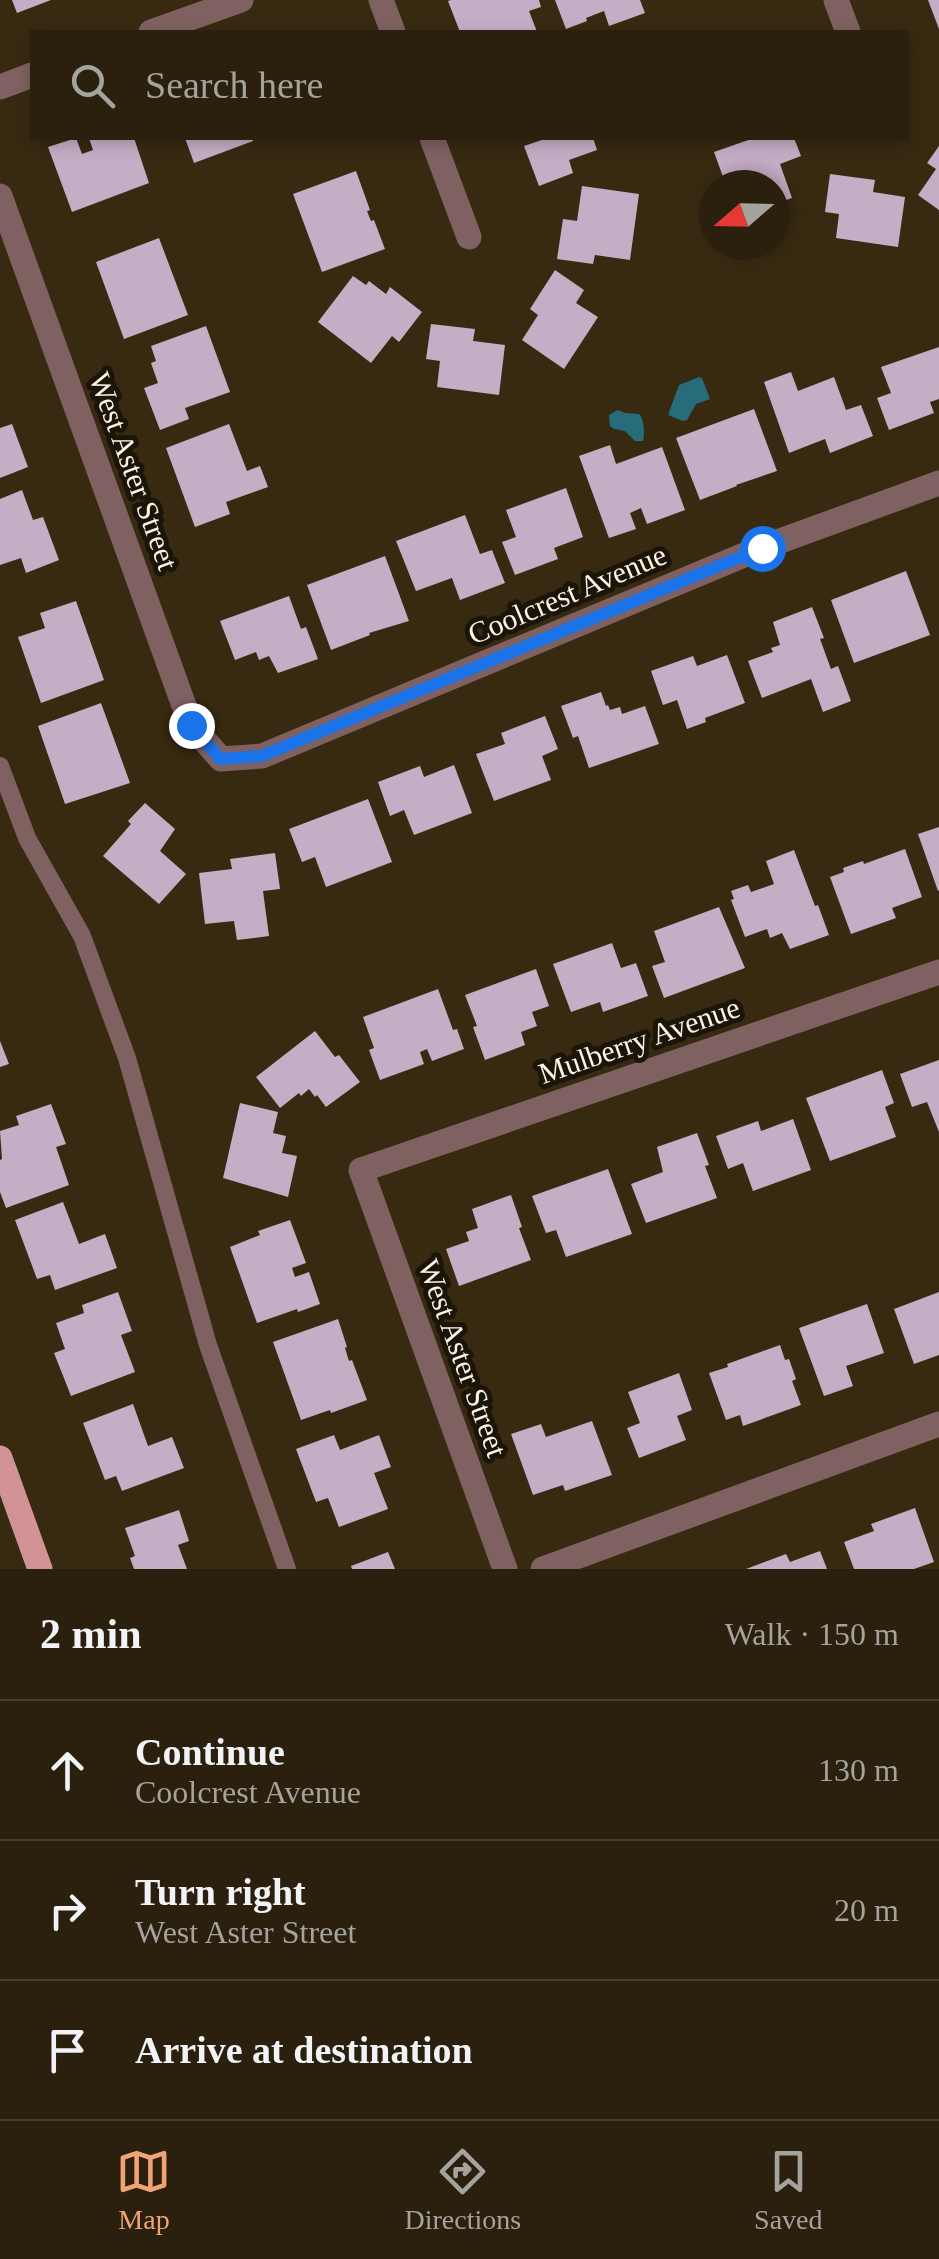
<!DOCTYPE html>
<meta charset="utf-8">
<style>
body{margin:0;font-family:"Times New Roman",serif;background:#322816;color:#f1f3f6}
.compass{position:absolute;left:699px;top:170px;width:90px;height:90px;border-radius:50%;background:#2a200d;box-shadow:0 5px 15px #0003;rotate:250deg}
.stop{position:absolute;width:30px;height:30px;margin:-22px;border:8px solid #1a73e8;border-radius:50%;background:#fff}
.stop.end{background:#1a73e8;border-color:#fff;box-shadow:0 2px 10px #0008}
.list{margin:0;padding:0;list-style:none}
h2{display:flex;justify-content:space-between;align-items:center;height:130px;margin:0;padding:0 40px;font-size:42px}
h2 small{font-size:32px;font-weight:400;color:#a5a39d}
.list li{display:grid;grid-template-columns:65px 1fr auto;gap:30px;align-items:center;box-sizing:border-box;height:140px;padding:0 40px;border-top:2px solid #463e2e}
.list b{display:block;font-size:38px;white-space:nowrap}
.list p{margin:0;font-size:32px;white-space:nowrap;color:#a5a39d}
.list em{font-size:32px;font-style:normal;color:#a5a39d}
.icon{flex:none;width:55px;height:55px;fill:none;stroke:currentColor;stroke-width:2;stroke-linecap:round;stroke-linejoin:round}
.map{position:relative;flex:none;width:939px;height:1569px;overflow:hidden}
.search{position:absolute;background:#2a200d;box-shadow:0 5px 15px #0003;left:30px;right:30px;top:30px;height:110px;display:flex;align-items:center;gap:25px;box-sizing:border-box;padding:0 35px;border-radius:0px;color:#a5a39d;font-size:38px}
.sheet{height:550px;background:#2a200d}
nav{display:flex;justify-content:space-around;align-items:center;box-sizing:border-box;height:140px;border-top:2px solid #463e2e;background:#2a200d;font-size:28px;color:#a5a39d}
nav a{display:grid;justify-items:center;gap:5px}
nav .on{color:#efa376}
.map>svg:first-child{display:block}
.water{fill:#276c7b}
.building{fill:#c5adc6}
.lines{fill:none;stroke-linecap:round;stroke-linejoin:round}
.service{stroke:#7f6161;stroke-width:18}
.minor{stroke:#7f6161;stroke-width:25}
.primary{stroke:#d19395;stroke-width:25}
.route{stroke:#1a73e8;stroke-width:12}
.labels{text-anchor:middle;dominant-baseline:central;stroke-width:10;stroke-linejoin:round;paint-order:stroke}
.street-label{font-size:30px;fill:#fcf3e4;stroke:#1a1409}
</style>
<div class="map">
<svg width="939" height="1569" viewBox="0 0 939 1569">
<rect width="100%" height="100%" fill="#382a11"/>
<g class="water">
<path d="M699,377L702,378L710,399L696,404L687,420L683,421L668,415L679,385Z"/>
<path d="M618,410L625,413L639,414C644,418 645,435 643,441H635L625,431L614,429L610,426L609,415Z"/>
</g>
<g class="building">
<path d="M12,0H51L17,13Z"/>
<path d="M451,0H539L541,7L529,11L537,32H460L448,1Z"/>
<path d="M555,0H640L645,13L609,26L604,11L586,18L587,21L566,29Z"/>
<path d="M928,0H939V29Z"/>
<path d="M76,138L82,154L93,150L89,138H134L149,183L72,212L48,147Z"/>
<path d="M185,138H252L253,141L194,163Z"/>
<path d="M541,138H593L597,150L569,160L573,173L539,186L524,146L542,140Z"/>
<path d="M754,138H794L801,156L780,164L792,198L774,204V185H726L714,152Z"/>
<path d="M939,146V210L918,195L936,169L927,163Z"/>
<path d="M356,171L370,210L367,211L371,221L374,220L385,249L322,272L293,194Z"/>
<path d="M830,174L875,180L873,192L905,197L898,247L836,238L839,214L825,212Z"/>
<path d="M582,186L639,194L630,260L595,255L593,264L557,259L563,219L577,221Z"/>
<path d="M159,238L188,315L124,339L96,262Z"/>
<path d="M555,270L584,290L576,303L598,317L564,369L522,340L538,315L530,309Z"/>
<path d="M353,276L366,285L369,281L386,294L390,287L422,312L399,342L392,336L371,363L318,322Z"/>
<path d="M431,324L475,329L473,341L505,345L499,395L437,387L440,361L426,359Z"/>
<path d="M206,326L230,392L185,408L189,419L160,430L144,388L158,383L151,363L156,361L151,346Z"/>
<path d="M939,347V399L930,402L934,413L889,430L877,398L891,393L881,367Z"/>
<path d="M791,372L798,391L834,377L846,410L861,405L873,436L830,453L825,439L789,453L764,382Z"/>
<path d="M754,409L777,471L736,485L737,486L700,500L676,438Z"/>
<path d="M12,424L28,467L0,478V428Z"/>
<path d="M229,424L247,471L260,466L268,487L226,502L230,514L195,527L166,448Z"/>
<path d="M610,445L616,464L662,447L685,510L647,524L641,508L630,513L636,529L609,538L579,456Z"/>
<path d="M566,488L583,537L554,548L558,559L515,575L502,542L516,537L506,510Z"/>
<path d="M22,490L33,520L43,517L59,560L26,573L21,558L0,565V499Z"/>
<path d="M465,515L480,554L492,550L505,583L460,600L452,578L416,591L396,541Z"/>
<path d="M385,556L409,621L369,633L370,635L331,650L307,585Z"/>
<path d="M906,571L930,635L854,663L831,600Z"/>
<path d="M289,596L301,629L306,627L318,659L278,673L269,656L259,660L256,652L235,660L220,621Z"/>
<path d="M76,601L104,680L41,703L18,637L45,628L40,613Z"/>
<path d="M812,607L824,638L820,639L831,669L838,666L851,701L823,712L811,679L762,698L748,661L773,652L771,648L780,645L773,622Z"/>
<path d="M727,655L745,703L705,718L706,722L687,729L677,700L663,705L651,671L693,656L697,666Z"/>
<path d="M601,692L606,706L608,705L610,710L620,707L622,714L645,706L659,744L589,768L578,736L573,738L561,706Z"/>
<path d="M101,703L130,783L65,804L38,726Z"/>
<path d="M545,716L558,749L542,756L551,780L494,801L476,754L505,744L501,733Z"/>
<path d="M454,765L472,813L414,835L404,810L390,816L378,782L420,766L424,777Z"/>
<path d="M368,799L392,862L326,887L315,857L302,862L289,829Z"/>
<path d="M145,803L175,829L160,851L186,874L159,904L103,856L131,824L128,821Z"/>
<path d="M939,827V890L938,891L918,834Z"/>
<path d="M905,849L922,897L892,908L896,918L851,934L830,877L844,872L843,868L863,861L864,864Z"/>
<path d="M794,850L815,906L818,905L829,935L790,949L782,933L770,938L767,929L745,937L731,900L734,899L731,891L748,885L751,892L774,884L766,861Z"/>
<path d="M275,853L280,889L263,891L269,936L237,940L234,921L205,924L199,873L232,869L230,859Z"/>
<path d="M719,907L745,968L664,998L652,966L665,962L654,931Z"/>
<path d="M612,943L621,968L636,963L648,996L603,1012L600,1002L571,1012L553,964Z"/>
<path d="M536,969L549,1006L532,1012L537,1026L521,1032L525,1045L485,1060L473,1027L477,1026L465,995Z"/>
<path d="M438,989L453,1030L457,1029L464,1049L432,1061L427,1049L420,1052L424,1064L380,1080L369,1050L374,1048L363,1017Z"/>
<path d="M315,1031L335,1057L339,1055L360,1082L326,1107L317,1095L315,1097L309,1089L301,1096L299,1093L280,1108L256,1077Z"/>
<path d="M0,1041L9,1064L0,1067Z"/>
<path d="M939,1060V1132L927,1102L912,1107L900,1074Z"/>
<path d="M882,1070L894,1103L885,1107L896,1137L830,1161L806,1098Z"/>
<path d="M240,1103L278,1112L273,1133L286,1136L282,1153L297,1156L288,1197L223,1178Z"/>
<path d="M51,1104L66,1144L56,1147L69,1185L6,1208L0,1192V1160L2,1159L0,1131L19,1125L16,1116Z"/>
<path d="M793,1119L811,1170L753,1191L743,1163L728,1169L716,1136L758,1121L761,1131Z"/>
<path d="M697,1133L709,1165L705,1166L717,1198L646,1223L631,1184L663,1172L657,1147Z"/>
<path d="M608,1169L632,1234L566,1257L556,1230L546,1233L532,1196Z"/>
<path d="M511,1195L522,1227L519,1228L531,1260L459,1286L446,1249L469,1241L466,1232L478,1228L472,1209Z"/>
<path d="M63,1202L79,1244L105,1234L117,1268L55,1290L50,1275L37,1279L15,1220Z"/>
<path d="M290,1220L306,1263L292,1268L295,1277L309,1272L320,1304L298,1312L297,1309L257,1323L230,1247L260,1235L258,1231Z"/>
<path d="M118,1292L132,1331L121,1335L135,1372L71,1396L54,1353L65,1349L56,1323L84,1313L82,1305Z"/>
<path d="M939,1292V1355L914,1364L894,1309Z"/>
<path d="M867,1304L884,1353L846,1366L853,1386L824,1396L799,1328Z"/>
<path d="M338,1319L347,1347L345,1348L349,1361L352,1360L367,1400L331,1413L330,1410L301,1420L273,1342Z"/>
<path d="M780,1345L785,1360L789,1359L796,1379L792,1381L801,1405L743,1426L740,1415L726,1420L709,1373L728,1367L727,1364Z"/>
<path d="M679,1373L692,1410L677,1416L686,1440L639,1458L627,1428L640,1423L628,1392Z"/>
<path d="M133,1404L148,1446L172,1437L184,1468L122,1491L116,1476L105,1480L83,1423Z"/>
<path d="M592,1421L612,1475L565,1491L563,1485L533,1495L511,1434L541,1424L546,1437Z"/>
<path d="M334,1435L340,1450L379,1435L391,1467L374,1473L388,1509L339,1527L328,1498L316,1502L296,1449Z"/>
<path d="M915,1508L934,1562L914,1569H854L844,1542L874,1531L871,1524Z"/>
<path d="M179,1510L189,1541L178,1545L187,1569H134L130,1558L135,1556L125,1528Z"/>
<path d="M820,1551L827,1569H746L786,1554L790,1562Z"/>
<path d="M388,1552L395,1569H352L351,1566Z"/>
</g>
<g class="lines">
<path class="service" d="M0,766L27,838L82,936L127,1058L208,1345L287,1569"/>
<g class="minor">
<path d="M381,0L393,32"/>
<path d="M836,0L848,32"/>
<path d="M151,32L241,0"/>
<path d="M0,87L32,75"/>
<path d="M432,138L469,237"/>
<path d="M0,196L191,725L221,759L262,756L761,548L939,483"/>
<path d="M505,1569L361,1170L939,972"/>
<path d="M543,1569L939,1424"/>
</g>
<path class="primary" d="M0,1458L40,1569"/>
</g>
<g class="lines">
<path class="route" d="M191,725L220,759L262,756L762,548"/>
</g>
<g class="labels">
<g class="street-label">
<text transform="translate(134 471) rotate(70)">West Aster Street</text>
<text transform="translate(567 594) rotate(-23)">Coolcrest Avenue</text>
<text transform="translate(639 1040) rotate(-19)">Mulberry Avenue</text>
<text transform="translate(463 1358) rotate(70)">West Aster Street</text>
</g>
</g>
</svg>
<svg class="compass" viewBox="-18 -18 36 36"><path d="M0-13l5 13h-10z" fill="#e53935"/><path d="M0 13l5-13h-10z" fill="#a5a39d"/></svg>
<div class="stop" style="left:762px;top:548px"></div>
<div class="stop end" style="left:191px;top:725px"></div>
<div class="search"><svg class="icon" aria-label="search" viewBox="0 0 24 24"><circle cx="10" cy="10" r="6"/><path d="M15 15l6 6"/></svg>Search here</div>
</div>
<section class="sheet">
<h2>2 min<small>Walk · 150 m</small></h2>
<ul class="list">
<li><svg class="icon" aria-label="ahead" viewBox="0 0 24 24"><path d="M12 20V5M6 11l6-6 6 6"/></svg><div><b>Continue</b><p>Coolcrest Avenue</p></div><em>130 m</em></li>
<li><svg class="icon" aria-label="right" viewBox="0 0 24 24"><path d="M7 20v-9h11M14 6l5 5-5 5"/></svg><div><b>Turn right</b><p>West Aster Street</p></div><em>20 m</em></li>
<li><svg class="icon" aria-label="arrive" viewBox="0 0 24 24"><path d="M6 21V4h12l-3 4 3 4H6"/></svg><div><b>Arrive at destination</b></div></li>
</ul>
</section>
<nav>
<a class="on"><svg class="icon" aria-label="map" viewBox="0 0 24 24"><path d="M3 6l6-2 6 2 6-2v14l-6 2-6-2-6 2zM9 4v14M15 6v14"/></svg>Map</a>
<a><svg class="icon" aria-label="directions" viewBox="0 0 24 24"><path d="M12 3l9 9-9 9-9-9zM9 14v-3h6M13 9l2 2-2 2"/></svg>Directions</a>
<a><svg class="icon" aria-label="saved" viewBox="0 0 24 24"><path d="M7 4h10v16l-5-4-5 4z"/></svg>Saved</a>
</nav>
